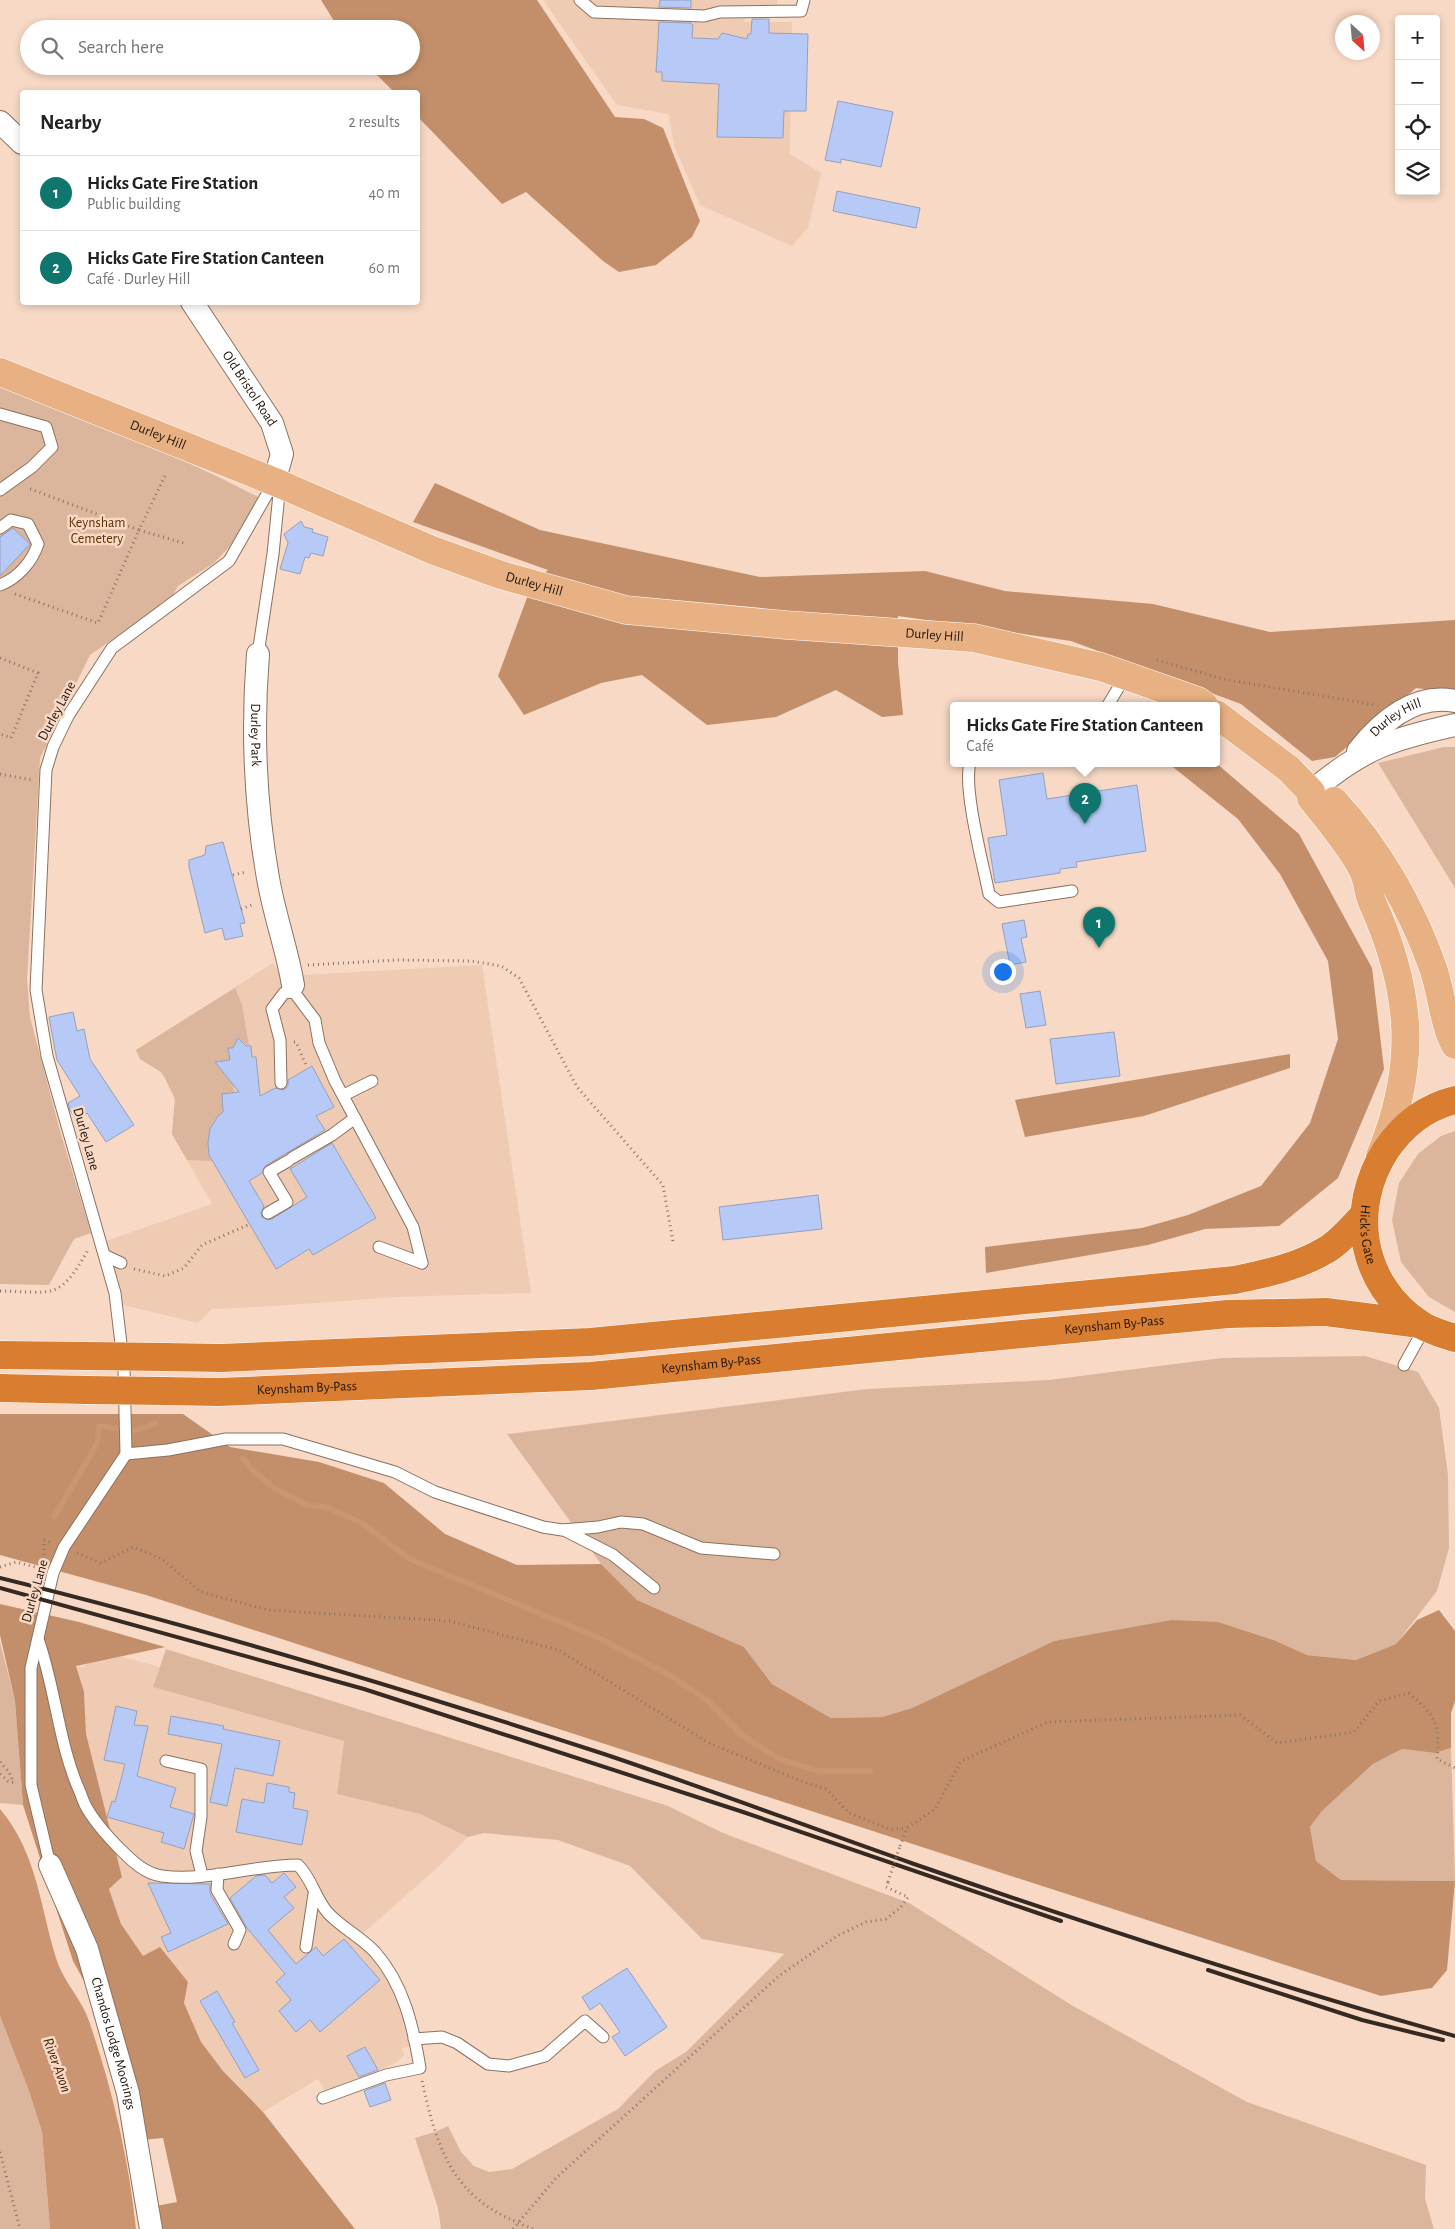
<!DOCTYPE html>
<meta charset="utf-8">
<style>
body{margin:0;font-family:"Alegreya Sans",sans-serif;background:#f2f2f2;color:#222}
.controls{position:absolute;right:15px;top:15px;display:grid;overflow:hidden;border-radius:5px;box-shadow:0 2px 8px #0003}
.controls button{width:45px;height:45px;display:grid;place-items:center;padding:0;border:0;border-bottom:1px solid #e0e0e0;background:#fff;color:#222;font:25px sans-serif}
.compass{position:absolute;left:1335px;top:15px;width:45px;height:45px;border-radius:50%;background:#fff;box-shadow:0 2px 8px #0003;rotate:154deg}
.you{position:absolute;left:1002px;top:971px;width:18px;height:18px;margin:-12px;border:4px solid #fff;border-radius:50%;background:#1a73e8;box-shadow:0 0 0 8px #1a73e833}
.badge{display:grid;place-items:center;width:32px;height:32px;border-radius:50%;background:#0f766e;color:#fff;font-size:16px;font-weight:700}
.pin{position:absolute;translate:-50% -41px;filter:drop-shadow(0 1px 2px #0008)}
.pin::after{content:'';position:absolute;top:26px;width:18px;height:15px;background:inherit;clip-path:polygon(0 0,100% 0,50% 100%)}
.popup{position:absolute;left:950px;top:702px;width:270px;height:65px;box-sizing:border-box;display:grid;place-content:center;border-radius:5px;background:#fff;filter:drop-shadow(0 1px 4px #0005);font-size:16px;white-space:nowrap;color:#767676}
.popup b{font-size:19px;color:#222}
.popup::after{content:'';position:absolute;left:50%;top:100%;margin-left:-10px;border:10px solid transparent;border-top-color:#fff}
.list{margin:0;padding:0;list-style:none}
h2{display:flex;justify-content:space-between;align-items:center;height:65px;margin:0;padding:0 20px;font-size:21px}
h2 small{font-size:16px;font-weight:400;color:#767676}
.list li{display:grid;grid-template-columns:32px 1fr auto;gap:15px;align-items:center;box-sizing:border-box;height:75px;padding:0 20px;border-top:1px solid #e0e0e0}
.list b{display:block;font-size:19px;white-space:nowrap}
.list p{margin:0;font-size:16px;white-space:nowrap;color:#767676}
.list em{font-size:16px;font-style:normal;color:#767676}
.icon{flex:none;width:28px;height:28px;fill:none;stroke:currentColor;stroke-width:2;stroke-linecap:round;stroke-linejoin:round}
.map{position:relative;flex:none;width:1455px;height:2229px;overflow:hidden}
.search{position:absolute;background:#fff;box-shadow:0 2px 8px #0003;left:20px;top:20px;width:400px;height:55px;display:flex;align-items:center;gap:12px;box-sizing:border-box;padding:0 18px;border-radius:28px;color:#767676;font-size:19px}
.panel{position:absolute;background:#fff;box-shadow:0 2px 8px #0003;left:20px;top:90px;width:400px;height:215px;border-radius:5px}
.map>svg:first-child{display:block}
.built{fill:#efcbb3}
.green{fill:#dbb69d}
.forest{fill:#c38f6a}
.water{fill:#ca9570}
.lines{fill:none;stroke-linecap:round;stroke-linejoin:round}
.stream{stroke:#ca9570;stroke-width:5.5}
.building{fill:#b7c9f6;stroke:#95a0bc}
.lane-casing{stroke:#8c715f;stroke-width:13}
.street-casing{stroke:#8c715f;stroke-width:24}
.primary-casing{stroke:#fff;stroke-width:29}
.highway-casing{stroke:#fff;stroke-width:29}
.path{stroke:#897467;stroke-width:3;stroke-dasharray:1 4;stroke-linecap:butt}
.lane{stroke:#fff;stroke-width:11}
.street{stroke:#fff;stroke-width:22}
.primary{stroke:#e8b183;stroke-width:28}
.highway{stroke:#d97d31;stroke-width:28}
.rail{stroke:#362921;stroke-width:4}
.highway-bridge-casing{stroke:#fff;stroke-width:29;stroke-linecap:butt}
.path-bridge{stroke:#897467;stroke-width:3;stroke-dasharray:1 4;stroke-linecap:butt}
.highway-bridge{stroke:#d97d31;stroke-width:28}
.labels{text-anchor:middle;dominant-baseline:central;stroke-width:5;stroke-linejoin:round;paint-order:stroke}
.street-label{font-size:14px;fill:#20150e;stroke:#f7d9c5}
.park-label{font-size:14px;fill:#602e00;stroke:#f7d9c5}
.water-label{font-size:15px;font-style:italic;fill:#462305;stroke:#f7d9c5}
</style>
<div class="map">
<svg width="1455" height="2229" viewBox="0 0 1455 2229">
<rect width="100%" height="100%" fill="#f7d9c5"/>
<g class="built">
<path d="M543,0H777V5L742,7L745,22H792L790,154L821,173L808,228L792,246L700,205L674,146L669,114L617,105Z"/>
<path d="M273,963L287,982L293,985L303,975L482,965L531,1293L396,1297L275,1306L212,1309L198,1323L123,1305L119,1283L106,1241L212,1204L172,1134L175,1099L165,1078L161,1072L140,1059L136,1050Z"/>
<path d="M96,1650L160,1667L153,1687L344,1741L337,1794L420,1814L468,1837L437,1868L362,1934L407,1994L424,2045L402,2048L404,2055L396,2063L325,2091L318,2079L263,2112L223,2071L201,2042L184,2003L188,1982L143,1957L121,1924L109,1889L122,1877L86,1734L84,1692L76,1666L83,1668Z"/>
</g>
<g class="green">
<path d="M0,387C88,420 177,454 260,498L230,546L214,563L178,586L171,598L90,655L40,758L27,979L30,1017L60,1131L91,1233L74,1239L49,1285L0,1284Z"/>
<path d="M1444,747H1455V888L1378,763Z"/>
<path d="M235,988L242,1005L249,1046L242,1042H236L233,1048H229L234,1093L222,1094L223,1112C207,1124 205,1143 212,1161L187,1160L172,1134L175,1099L165,1078L161,1072L140,1059L136,1050Z"/>
<path d="M1455,1131V1312L1429,1297L1401,1262L1392,1220L1399,1183L1418,1154L1441,1136Z"/>
<path d="M1365,1356L1418,1372L1439,1408L1448,1475L1449,1548L1437,1591L1396,1644L1356,1660L1307,1655L1276,1641L1113,1631L1054,1641L912,1708L882,1717L831,1718L772,1684L744,1647L637,1600L601,1564L507,1434L867,1389L1049,1380L1222,1358Z"/>
<path d="M0,1642L15,1701L23,1805L0,1803Z"/>
<path d="M166,1649L668,1806L723,1833L909,1903L1073,2006L1247,2102L1426,2165L1425,2199L1434,2229H441L438,2208L415,2138L435,2132L448,2126L461,2152L474,2166L489,2172L512,2169L618,2109L655,2071L686,2052L784,1954L702,1939L630,1866L558,1840L484,1833L468,1837L420,1814L337,1794L344,1741L153,1687Z"/>
<path d="M1451,1748L1455,1881L1341,1880L1316,1861L1310,1827L1322,1811L1373,1764L1402,1749L1435,1753Z"/>
<path d="M0,2016L29,2091L42,2132L50,2229H0Z"/>
</g>
<g class="forest">
<path d="M321,0H537L615,117L644,119L663,128L700,221L692,237L656,265L619,272L603,261L526,192L502,204L418,117V92H394L368,66H411V29H339Z"/>
<path d="M435,483L540,530L760,577L925,571L1005,591L1153,604L1270,632L1455,620V693L1416,688L1335,757L1312,761L1241,704L1071,641L898,616V662L903,715L882,717L836,690L776,717L707,725L642,675L601,683L524,715L498,676L531,587L548,570L413,522Z"/>
<path d="M1168,763H1216L1299,834L1372,968L1384,1069L1338,1178L1279,1226L1205,1229L1148,1245L986,1273L985,1247L1142,1228L1188,1215L1261,1186L1310,1123L1338,1039L1328,961L1280,874L1238,819Z"/>
<path d="M1290,1054V1068L1144,1116L1025,1137L1015,1100Z"/>
<path d="M0,1414H183L230,1447L319,1462L384,1483L445,1534L517,1565L601,1564L637,1600L744,1647L772,1684L831,1718L882,1717L912,1708L1054,1641L1172,1620L1218,1622L1276,1641L1307,1655L1356,1660L1396,1644L1417,1620L1439,1610L1455,1631V1701L1451,1713V1748L1435,1753L1402,1749L1373,1764L1322,1811L1310,1827L1316,1861L1341,1880L1455,1881L1447,1970L1432,1988L1381,1996L146,1595L0,1555Z"/>
<path d="M0,1604L79,1622L165,1647L76,1666L84,1692L86,1734L122,1877L109,1889L121,1924L143,1956L160,1947L188,1982L184,2003L201,2042L223,2071L263,2112L355,2229H159L156,2206L177,2202L163,2138L141,2140L128,2061L73,1961L23,1805L15,1701L0,1635Z"/>
</g>
<path class="water" d="M0,1809C38,1854 40,1908 57,1961C64,1982 82,2000 89,2021C112,2088 129,2159 136,2229H50L42,2132L29,2091L0,2016Z"/>
<g class="lines">
<g class="stream">
<path d="M135,1431L156,1423"/>
<path d="M243,1458L251,1469L274,1488L307,1505L326,1507L362,1523L410,1559L601,1639L671,1676L708,1701L743,1736L781,1760L820,1771H871"/>
<path d="M54,1517L97,1444L99,1426L122,1429"/>
</g>
</g>
<g class="building">
<path d="M660,0H691V8L659,7Z"/>
<path d="M752,19H769V33L808,34L806,111H784L783,138L717,137L719,84L662,81V72H656L659,22L690,23L693,25L692,38L718,39L722,33L747,39L748,34H751Z"/>
<path d="M838,101L893,112L881,167L841,159V163L825,160Z"/>
<path d="M837,191L920,208L916,228L833,211Z"/>
<path d="M301,521L304,527L313,529L312,532L328,537L323,556L311,553L309,558L305,557L300,574L280,569L288,543L284,534Z"/>
<path d="M13,528L30,544L0,576V537Z"/>
<path d="M1043,773L1047,799L1137,785L1146,851L1076,862L1077,867L1060,869V873L995,883L988,838L1007,835L999,780Z"/>
<path d="M223,842L245,923L240,924L243,936L225,940L222,928L205,933L189,867V860L205,855L206,846Z"/>
<path d="M1024,920L1027,937L1021,938L1026,962L1010,965L1002,924Z"/>
<path d="M1040,991L1046,1025L1026,1028L1020,994Z"/>
<path d="M73,1012L77,1031L84,1029L90,1059L134,1125L106,1142L87,1113L77,1120L70,1111L68,1103L80,1096L57,1060L49,1017Z"/>
<path d="M1114,1032L1120,1076L1056,1084L1050,1039Z"/>
<path d="M238,1038L246,1046H251L252,1057H256L260,1096L275,1088L284,1090L288,1086V1080L312,1066L334,1107L316,1116L325,1130L265,1166L262,1173L249,1181L264,1206L261,1213L262,1217L268,1220L272,1219L307,1197L290,1169L332,1143L376,1218L313,1255L309,1249L276,1269L209,1155L208,1143L210,1129L218,1116L223,1112L222,1094L239,1092L215,1062L230,1060L228,1048H233Z"/>
<path d="M818,1195L822,1229L723,1240L719,1207Z"/>
<path d="M116,1706L137,1711L134,1725L148,1726L137,1776L176,1788L170,1807L194,1814L184,1849L161,1842L164,1833L107,1817L112,1801L115,1802L125,1764L104,1760Z"/>
<path d="M171,1716L224,1726L223,1729L280,1741L273,1776L235,1768L227,1806L210,1802L222,1744L168,1734Z"/>
<path d="M267,1783L289,1787V1792L295,1793L293,1808L308,1811L302,1845L236,1832L242,1799L264,1803Z"/>
<path d="M284,1873L296,1887L284,1897L294,1908L268,1930L296,1964L316,1947L323,1956L344,1939L380,1980L320,2032L310,2020L296,2032L279,2011L291,2000L276,1982L285,1974L247,1928L230,1898L256,1876L265,1875L272,1883Z"/>
<path d="M148,1883L210,1884V1894L228,1924L168,1952L161,1937L171,1933Z"/>
<path d="M627,1968L667,2027L625,2056L612,2037L620,2032L600,2003L590,2010L582,1997Z"/>
<path d="M217,1991L235,2022L232,2023L259,2070L245,2078L200,2001Z"/>
<path d="M365,2047L378,2070L359,2077L347,2056Z"/>
<path d="M385,2083L391,2100L370,2107L364,2091Z"/>
</g>
<g class="lines">
<g class="lane-casing">
<g id="lane">
<path d="M580,0L594,12L704,16L720,12L801,11L804,0"/>
<path d="M0,414L46,427L52,447L32,467L0,490"/>
<path d="M0,528L11,520L28,524L38,544C32,562 18,578 0,585"/>
<path d="M258,654L273,554L280,484"/>
<path d="M1108,705L1126,675"/>
<path d="M970,763C963,789 983,864 989,894L999,902L1072,891"/>
<path d="M293,985L294,992L315,1020L319,1043L335,1081L413,1227L422,1263"/>
<path d="M281,1083L280,1040L272,1009L284,993L294,992"/>
<path d="M344,1095L372,1081"/>
<path d="M292,1158L332,1135L355,1118"/>
<path d="M268,1213L287,1202L269,1172L288,1161"/>
<path d="M379,1247L422,1263"/>
<path d="M106,1256L121,1263"/>
<path d="M1404,1365L1425,1327"/>
<path d="M126,1454L168,1450L226,1439H283L395,1472L435,1492L543,1527L562,1530L598,1527L621,1522L643,1524L701,1548L774,1554"/>
<path d="M564,1530L613,1555L654,1588"/>
<path d="M38,1639C55,1687 58,1738 77,1785C81,1793 83,1803 88,1810C97,1825 109,1838 122,1851C133,1862 146,1874 162,1876C205,1882 254,1865 298,1865C312,1879 315,1898 328,1913C342,1928 361,1937 375,1952C404,1985 413,2026 420,2068L386,2075L323,2098"/>
<path d="M166,1761L201,1769V1817L196,1851L202,1875"/>
<path d="M50,1865L31,1785V1668L53,1573L64,1547L126,1454L124,1369L115,1293L47,1056L36,990L46,770L53,747L68,716L112,648L229,561L274,482"/>
<path d="M218,1874L217,1890L240,1930L234,1944"/>
<path d="M306,1947L314,1894"/>
<path d="M414,2039L442,2037L457,2043L488,2064L509,2066L545,2056L585,2021L603,2037"/>
</g>
</g>
<g class="street-casing">
<g id="street">
<path d="M0,122L22,143"/>
<path id="s1" d="M192,302L272,423L282,454L274,482"/>
<path id="s2" d="M258,654C252,728 255,804 268,878C274,914 287,949 293,985"/>
<path id="s3" d="M1358,751C1382,721 1415,693 1455,701"/>
<path d="M1311,792C1361,749 1391,739 1455,725"/>
<path id="s4" d="M50,1865L87,1949L128,2093L151,2229"/>
</g>
</g>
<g class="primary-casing">
<g id="primary">
<path id="s5" d="M0,372L280,484L432,550L501,575L626,610L786,625L974,638L1101,667L1198,701L1204,705"/>
<path d="M1216,714L1289,769L1311,792V798C1326,817 1355,851 1364,873C1368,882 1368,893 1372,902C1412,991 1418,1064 1380,1156"/>
<path d="M1334,801C1378,848 1412,908 1433,968C1441,990 1444,1026 1455,1045"/>
</g>
</g>
<g class="highway-casing">
<g id="highway">
<path id="s6" d="M1455,1100C1426,1107 1403,1125 1386,1150C1348,1209 1360,1284 1420,1324C1430,1331 1443,1334 1455,1338"/>
<path d="M0,1355L88,1356"/>
<path d="M164,1357L221,1358L590,1342L1235,1280C1267,1273 1298,1267 1326,1250C1340,1242 1352,1227 1363,1216"/>
<path d="M0,1388L86,1390"/>
<path id="s7" d="M163,1391L219,1392L591,1376L1228,1314L1326,1312L1420,1324"/>
</g>
</g>
<g class="path">
<path d="M165,476L139,530L187,544"/>
<path d="M15,594L98,623L139,530L28,488"/>
<path d="M0,658L38,673L11,738L0,734"/>
<path d="M1157,660L1223,679L1376,705"/>
<path d="M0,774L32,780"/>
<path d="M233,875L246,872"/>
<path d="M241,909L254,904"/>
<path d="M308,965L397,960L471,961L501,966L519,978L577,1087L663,1185L673,1242"/>
<path d="M294,1042H296L306,1065"/>
<path d="M134,1269L165,1276L184,1268L202,1245L250,1224"/>
<path d="M0,1291C54,1292 59,1301 88,1250"/>
<path d="M77,1553L101,1563L133,1547L162,1559L201,1592L268,1610L450,1621L558,1650L709,1743L801,1781L826,1789L849,1813L889,1829L907,1828"/>
<path d="M44,1555V1540L50,1542"/>
<path d="M0,1567L16,1562L39,1568"/>
<path d="M0,1762L9,1772L13,1781"/>
<path d="M0,1774L8,1781L16,1783"/>
<path d="M900,1846L907,1828L935,1809L961,1761L1048,1722L1240,1715L1277,1743L1354,1732L1379,1701L1409,1693C1436,1717 1440,1723 1437,1759L1455,1768"/>
<path d="M422,2081C434,2134 446,2184 498,2213C509,2219 521,2224 533,2229"/>
<path d="M0,2152L20,2229"/>
<path d="M513,2229L556,2178L780,1975L837,1936L866,1922L886,1919L901,1907L908,1897L886,1887L888,1882"/>
</g>
<use href="#lane" class="lane"/>
<use href="#street" class="street"/>
<use href="#primary" class="primary"/>
<use href="#highway" class="highway"/>
<g class="rail">
<path d="M0,1578C203,1628 405,1689 604,1754C708,1789 811,1828 914,1864C1093,1926 1273,1985 1455,2036"/>
<path d="M0,1588L364,1689L740,1811L1061,1921"/>
<path d="M1208,1970L1362,2020L1443,2040"/>
</g>
<g class="highway-bridge-casing">
<g id="highway-bridge">
<path d="M88,1356L164,1357"/>
<path d="M86,1390L163,1391"/>
</g>
</g>
<path class="path-bridge" d="M888,1882L900,1846"/>
<use href="#highway-bridge" class="highway-bridge"/>
</g>
<g class="labels">
<g class="street-label">
<text stroke="none"><textPath href="#s1" startOffset="104">Old Bristol Road</textPath></text>
<text stroke="none"><textPath href="#s5" startOffset="170">Durley Hill</textPath></text>
<text stroke="none"><textPath href="#s5" startOffset="575">Durley Hill</textPath></text>
<text stroke="none"><textPath href="#s5" startOffset="980">Durley Hill</textPath></text>
<text transform="translate(57 711) rotate(-62)">Durley Lane</text>
<text stroke="none"><textPath href="#s3" startOffset="51">Durley Hill</textPath></text>
<text stroke="none"><textPath href="#s2" startOffset="81">Durley Park</textPath></text>
<text transform="translate(86 1139) rotate(74)">Durley Lane</text>
<text stroke="none"><textPath href="#s6" startOffset="176">Hick's Gate</textPath></text>
<text stroke="none"><textPath href="#s7" startOffset="954">Keynsham By-Pass</textPath></text>
<text stroke="none"><textPath href="#s7" startOffset="549">Keynsham By-Pass</textPath></text>
<text stroke="none"><textPath href="#s7" startOffset="144">Keynsham By-Pass</textPath></text>
<text transform="translate(35 1591) rotate(-74)">Durley Lane</text>
<text stroke="none"><textPath href="#s4" startOffset="190">Chandos Lodge Moorings</textPath></text>
</g>
<g class="park-label">
<text x="97" y="523">Keynsham<tspan x="97" dy="16">Cemetery</tspan></text>
</g>
<g class="water-label">
<text transform="translate(57 2065) rotate(70)">River Avon</text>
</g>
</g>
</svg>
<div class="controls">
<button>+</button>
<button>−</button>
<button><svg class="icon" aria-label="locate" viewBox="0 0 24 24"><circle cx="12" cy="12" r="6"/><path d="M12 2v4M12 18v4M2 12h4M18 12h4"/></svg></button>
<button><svg class="icon" aria-label="layers" viewBox="0 0 24 24"><path d="M12 4l9 5-9 5-9-5zM3 14l9 5 9-5"/></svg></button>
</div>
<svg class="compass" viewBox="-18 -18 36 36"><path d="M0-13l5 13h-10z" fill="#e53935"/><path d="M0 13l5-13h-10z" fill="#767676"/></svg>
<div class="you"></div>
<div class="pin badge" style="left:1099px;top:948px">1</div>
<div class="pin badge" style="left:1085px;top:824px">2</div>
<div class="popup"><b>Hicks Gate Fire Station Canteen</b>Café</div>
<div class="search"><svg class="icon" aria-label="search" viewBox="0 0 24 24"><circle cx="10" cy="10" r="6"/><path d="M15 15l6 6"/></svg>Search here</div>
<section class="panel">
<h2>Nearby<small>2 results</small></h2>
<ul class="list">
<li><span class="badge">1</span><div><b>Hicks Gate Fire Station</b><p>Public building</p></div><em>40 m</em></li>
<li><span class="badge">2</span><div><b>Hicks Gate Fire Station Canteen</b><p>Café · Durley Hill</p></div><em>60 m</em></li>
</ul>
</section>
</div>
